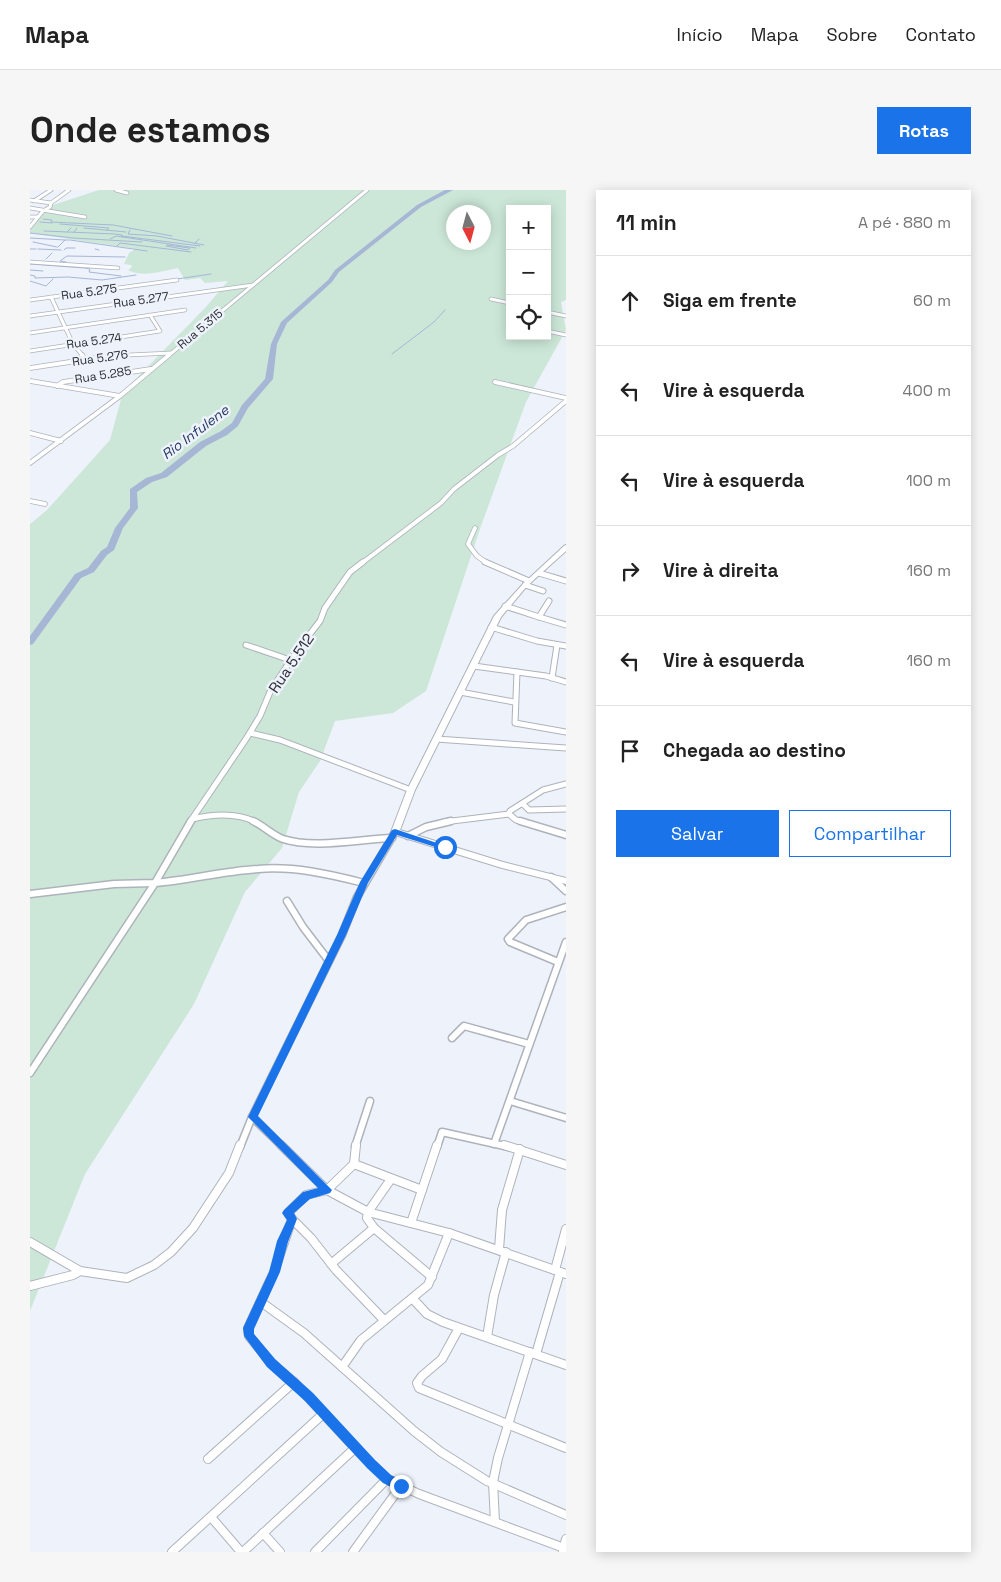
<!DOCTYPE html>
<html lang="pt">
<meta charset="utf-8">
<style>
body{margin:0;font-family:"Space Grotesk",sans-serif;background:#f6f6f6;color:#222}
.controls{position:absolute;right:15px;top:15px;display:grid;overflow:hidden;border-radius:0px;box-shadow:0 2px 12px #0003}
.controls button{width:45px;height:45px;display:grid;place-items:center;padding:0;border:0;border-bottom:1px solid #e0e0e0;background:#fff;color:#222;font:25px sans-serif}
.compass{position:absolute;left:416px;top:15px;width:45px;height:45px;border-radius:50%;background:#fff;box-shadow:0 2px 12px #0003;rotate:174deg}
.stop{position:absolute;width:15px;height:15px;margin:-11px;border:4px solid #1a73e8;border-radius:50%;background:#fff}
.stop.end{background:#1a73e8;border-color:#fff;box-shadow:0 1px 5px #0008}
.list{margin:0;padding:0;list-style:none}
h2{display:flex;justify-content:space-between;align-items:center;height:65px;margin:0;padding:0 20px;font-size:21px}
h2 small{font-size:16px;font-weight:400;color:#767676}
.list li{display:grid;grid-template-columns:32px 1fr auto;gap:15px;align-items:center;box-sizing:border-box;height:90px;padding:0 20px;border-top:1px solid #e0e0e0}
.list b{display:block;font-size:19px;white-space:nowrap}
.list em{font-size:16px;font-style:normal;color:#767676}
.actions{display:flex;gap:10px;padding:15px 20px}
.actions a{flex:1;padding:11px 0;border:1px solid #1a73e8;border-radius:0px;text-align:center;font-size:18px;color:#1a73e8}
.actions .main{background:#1a73e8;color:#fff}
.icon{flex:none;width:28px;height:28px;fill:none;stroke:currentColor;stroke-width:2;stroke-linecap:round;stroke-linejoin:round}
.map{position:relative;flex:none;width:536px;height:1362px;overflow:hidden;border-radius:0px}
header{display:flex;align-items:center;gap:30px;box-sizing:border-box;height:70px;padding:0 25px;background:#fff;border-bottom:1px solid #e0e0e0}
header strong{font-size:24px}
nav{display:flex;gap:28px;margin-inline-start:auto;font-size:18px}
.intro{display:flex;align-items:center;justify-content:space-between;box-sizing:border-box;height:120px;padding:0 30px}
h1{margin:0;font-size:35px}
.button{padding:12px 22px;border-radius:0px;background:#1a73e8;color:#fff;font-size:18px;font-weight:700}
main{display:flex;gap:30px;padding:0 30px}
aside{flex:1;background:#fff;border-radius:0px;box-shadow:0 2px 12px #0003}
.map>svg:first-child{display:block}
.green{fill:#cce7d8;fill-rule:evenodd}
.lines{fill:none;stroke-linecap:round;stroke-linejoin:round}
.stream{stroke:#a6b7d6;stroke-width:1}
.river{fill:#a6b7d6;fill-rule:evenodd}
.street-far4-casing{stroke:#aeb3bb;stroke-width:4.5}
.street-far3-casing{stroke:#aeb3bb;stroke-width:5.5}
.street-far2-casing{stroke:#aeb3bb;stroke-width:7}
.street-far1-casing{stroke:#aeb3bb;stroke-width:9}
.street-casing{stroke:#aeb3bb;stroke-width:10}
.secondary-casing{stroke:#aeb3bb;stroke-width:2}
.street-far4{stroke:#fff;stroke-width:3}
.street-far3{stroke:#fff;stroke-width:4}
.street-far2{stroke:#fff;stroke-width:5}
.street-far1{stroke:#fff;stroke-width:6}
.street{stroke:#fff;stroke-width:8}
.secondary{fill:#fff;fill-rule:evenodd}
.route{fill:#1a73e8}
.labels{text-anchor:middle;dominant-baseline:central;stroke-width:5;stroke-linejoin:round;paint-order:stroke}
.far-street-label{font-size:12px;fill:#2c2e32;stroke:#edf2fb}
.far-water-label{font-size:14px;font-style:italic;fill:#243962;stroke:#edf2fb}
.street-label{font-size:15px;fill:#2c2e32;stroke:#edf2fb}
</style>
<header>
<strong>Mapa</strong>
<nav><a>Início</a><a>Mapa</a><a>Sobre</a><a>Contato</a></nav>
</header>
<div class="intro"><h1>Onde estamos</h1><a class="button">Rotas</a></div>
<main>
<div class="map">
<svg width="536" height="1362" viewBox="0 0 536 1362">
<rect width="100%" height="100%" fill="#edf2fb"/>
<path class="green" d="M69,0H536V110L531,112L536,140L496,212L451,336L396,501L363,523L305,531L290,571L269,602L252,658L215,702L164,814L55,984L0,1121V334L17,320L80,250L93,202L175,118L198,91L175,93L170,88L155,90L148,78C132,81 112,88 98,80L102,77L101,75L94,74L99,63L106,59L0,43V39L20,16ZM480,19H517V146H480ZM423,22H453V52H423Z"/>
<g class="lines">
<g class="stream">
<path d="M13,29L22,30L21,32L83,35L142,46"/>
<path d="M10,32L22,33"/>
<path d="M30,34L79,38L77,40"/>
<path d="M54,38L96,42"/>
<path d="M100,40L98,44L127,46L174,55"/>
<path d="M14,41L85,44L92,45V47"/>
<path d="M37,42L41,38"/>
<path d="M44,42L47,38"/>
<path d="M0,43L43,48L112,52"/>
<path d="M92,46L170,56"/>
<path d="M0,48L35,50"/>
<path d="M80,49L86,46L166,58"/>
<path d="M3,52L27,57"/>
<path d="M165,53L169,49"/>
<path d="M137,55L159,58"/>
<path d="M87,56L90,53L161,62"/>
<path d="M136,56L158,60L160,58"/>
<path d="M28,57L35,50H40L117,61"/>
<path d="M0,59H6"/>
<path d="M8,59L31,60"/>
<path d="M65,59L69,60"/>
<path d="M34,60L36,58H45"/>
<path d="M16,69L22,63"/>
<path d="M36,72L30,71L37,66L95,67"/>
<path d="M0,74L55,78L60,79L59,82L91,86"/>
<path d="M0,80L13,81"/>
<path d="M0,85L5,86V88L38,87L72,90L106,85"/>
<path d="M147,89L181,84"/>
<path d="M0,91L16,96L23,89"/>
<path d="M362,164L404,132L415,120"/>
</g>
<path class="river" d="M415,0H423L391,17L309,82L302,92L257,133L247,154L243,189L218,218L208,236L197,245L176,256L137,287L122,292L107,302L108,318L93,338L84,360L77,365L64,382L51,388L3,454L0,455V446L45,384L58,378L71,361L77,357L85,338L100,318V299L116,288L131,283L170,252L191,241L202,233L212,215L235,189L241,154L251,132L298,90L305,80L387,15Z"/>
<g class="street-far4-casing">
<g id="street-far4">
<path d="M86,0L97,3"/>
<path d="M0,10L21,13"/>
<path d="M4,11L21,0"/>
<path d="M0,18L55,27"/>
<path d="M0,27H8"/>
<path d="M0,37L13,21L20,17L21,13L39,0"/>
<path d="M0,72L88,78"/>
<path d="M21,107L43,154L53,166"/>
<path d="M461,109L480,113"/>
<path d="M0,110L147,90"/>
<path d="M517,122L536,126"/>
<path d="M0,126L223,95"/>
<path d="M517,141L536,145"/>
<path d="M0,143L155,120"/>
<path d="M0,161L130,141L120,125"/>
<path d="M78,166L141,163"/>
<path d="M138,166L337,0"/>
</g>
</g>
<g class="street-far3-casing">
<g id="street-far3">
<path d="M52,165L55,169"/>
<path d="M0,178L86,165"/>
<path d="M0,191L90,206"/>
<path d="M465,192L536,208"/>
<path d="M27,196L33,192L121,179"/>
<path d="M0,243L31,251"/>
<path d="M0,273L90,206L139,165"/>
<path d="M0,311L15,314"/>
<path d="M445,338L438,354L447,366L457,373"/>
<path d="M332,373L411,313L424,299L468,265L483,256L536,211"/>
</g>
</g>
<g class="street-far2-casing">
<g id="street-far2">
<path d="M455,372L499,391"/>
<path d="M509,383L536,391"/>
<path d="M495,395L513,401"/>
<path d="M519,411L509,427L536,435"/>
<path d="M475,416L509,427"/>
<path d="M461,437L507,451L536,456"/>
<path d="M216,455L260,470"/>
<path d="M444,476L516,486L536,492"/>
<path d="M487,482L485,533L536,542"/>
<path d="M522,488L527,455"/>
<path d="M430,502L484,512"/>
<path d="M220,543L250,550L381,600"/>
<path d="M406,549L536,558"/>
<path d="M494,615L499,620L536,619"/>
<path d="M162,629C183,624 206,622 226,632"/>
<path d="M160,632L216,549L230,526L240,502L266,462L290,431L295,418L320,382L333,372"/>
<path d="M414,632L479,624"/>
<path d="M494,632L486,630L479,624L480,621L513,600L536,594"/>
</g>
</g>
<g class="street-far1-casing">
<g id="street-far1">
<path d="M223,631C234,636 242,645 253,649C284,659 330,649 362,648"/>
<path d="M490,631L536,645"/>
<path d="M378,646L396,637L421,631"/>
<path d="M521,687L536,701"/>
<path d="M0,704L84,694L125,693L161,631"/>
<path d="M257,711L273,737L299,771"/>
<path d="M528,772L480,752L478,749L496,730L536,717"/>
<path d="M422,848L434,836L499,854"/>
<path d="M0,883L125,693C160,690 193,681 228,679C264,676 299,684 334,693"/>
<path d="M480,911L536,928"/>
<path d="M222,927L253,957"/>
<path d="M464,954L536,752"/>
<path d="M210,957L222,927L312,745L327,707L365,642"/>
<path d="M325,957L340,911"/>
<path d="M407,957L412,942L479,957"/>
</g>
</g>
<g class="street-casing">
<g id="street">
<path d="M251,955L297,1000L338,1022L337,1028L344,1038L402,1087"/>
<path d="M474,955L536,975"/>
<path d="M324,974L297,1000L276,1005L258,1023L262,1029L244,1082L218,1138L219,1146L241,1173L264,1192L325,1258L357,1289L389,1304L534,1358"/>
<path d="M324,974L392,1000"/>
<path d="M324,974L326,955"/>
<path d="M361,989L338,1022L419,1043L536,1084"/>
<path d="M262,1029L281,1048L306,1080L354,1130"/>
<path d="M381,1033L407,955"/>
<path d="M0,1052L50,1081L97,1088L124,1075L141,1062L163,1038L199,983L210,955"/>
<path d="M469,1059L472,1020L490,959"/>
<path d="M301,1074L344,1038"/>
<path d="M525,1080L536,1039"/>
<path d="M0,1096L43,1085L50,1081"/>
<path d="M383,1109L397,1124L413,1132L536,1175"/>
<path d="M231,1112L274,1143L384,1241L411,1262L457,1291L536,1325"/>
<path d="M429,1138L412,1169L392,1186L387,1193L389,1198L536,1258"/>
<path d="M457,1147L464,1105L476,1062"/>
<path d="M506,1164L530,1082"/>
<path d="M312,1177L331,1150L398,1095L419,1043"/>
<path d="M178,1269L264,1192"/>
<path d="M181,1327L211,1362"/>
<path d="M465,1332L463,1292L468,1268L500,1162"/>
<path d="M233,1343L250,1362"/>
<path d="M533,1360L536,1349"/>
<path d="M142,1362L293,1224"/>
<path d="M213,1362L325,1258"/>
<path d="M285,1362L357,1289"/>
<path d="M323,1362L371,1296"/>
</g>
</g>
<g class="secondary-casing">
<path id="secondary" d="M536,355V361L497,396L471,427L385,600L370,640L473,672L536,688V694L472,678L362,644L361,642L377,600L464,426L493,394L534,356Z"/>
</g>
<use href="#street-far4" class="street-far4"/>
<use href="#street-far3" class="street-far3"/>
<use href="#street-far2" class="street-far2"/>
<use href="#street-far1" class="street-far1"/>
<use href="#street" class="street"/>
<use href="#secondary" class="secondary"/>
</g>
<path class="route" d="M365,639L419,657L415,660L367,645L338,693L316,745L228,926L302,1000L300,1003L280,1009L264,1023L267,1029L258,1052L250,1082L224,1139V1144L245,1169L283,1203L345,1270L361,1285L375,1292L377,1296L375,1300L371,1302L353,1293L337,1278L275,1211L237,1177L214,1146L213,1138L239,1082L247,1051L257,1030L252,1023L254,1020L273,1002L288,998L218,927L307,745L330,692L362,640Z"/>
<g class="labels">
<g class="far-street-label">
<text transform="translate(59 102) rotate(-8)">Rua 5.275</text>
<text transform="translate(111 110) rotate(-8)">Rua 5.277</text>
<text transform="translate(170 139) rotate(-40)">Rua 5.315</text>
<text transform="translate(64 151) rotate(-8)">Rua 5.274</text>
<text transform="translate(70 168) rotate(-8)">Rua 5.276</text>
<text transform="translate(73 185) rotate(-9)">Rua 5.285</text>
</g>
<g class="far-water-label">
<text transform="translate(165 242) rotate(-37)">Rio Infulene</text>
</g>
<g class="street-label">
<text transform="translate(261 473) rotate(-56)">Rua 5.512</text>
</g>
</g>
</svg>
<div class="controls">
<button>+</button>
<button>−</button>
<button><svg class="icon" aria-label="locate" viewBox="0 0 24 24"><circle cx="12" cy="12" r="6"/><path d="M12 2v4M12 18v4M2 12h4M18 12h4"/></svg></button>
</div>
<svg class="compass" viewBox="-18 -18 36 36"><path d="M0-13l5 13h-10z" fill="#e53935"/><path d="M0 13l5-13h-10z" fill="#767676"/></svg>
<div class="stop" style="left:415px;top:657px"></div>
<div class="stop end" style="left:371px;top:1296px"></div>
</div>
<aside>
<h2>11 min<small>A pé · 880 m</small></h2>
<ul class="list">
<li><svg class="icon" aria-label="ahead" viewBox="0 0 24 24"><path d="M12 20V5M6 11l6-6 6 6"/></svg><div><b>Siga em frente</b></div><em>60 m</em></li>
<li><svg class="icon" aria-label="left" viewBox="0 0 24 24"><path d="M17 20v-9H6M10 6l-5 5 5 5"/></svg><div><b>Vire à esquerda</b></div><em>400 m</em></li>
<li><svg class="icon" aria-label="left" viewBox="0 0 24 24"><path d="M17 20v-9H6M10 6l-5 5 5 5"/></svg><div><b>Vire à esquerda</b></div><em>100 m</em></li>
<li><svg class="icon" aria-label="right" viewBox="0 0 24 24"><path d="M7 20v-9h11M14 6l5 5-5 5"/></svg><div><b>Vire à direita</b></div><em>160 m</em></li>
<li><svg class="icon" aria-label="left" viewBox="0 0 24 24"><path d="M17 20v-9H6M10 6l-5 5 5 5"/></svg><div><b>Vire à esquerda</b></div><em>160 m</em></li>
<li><svg class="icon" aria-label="arrive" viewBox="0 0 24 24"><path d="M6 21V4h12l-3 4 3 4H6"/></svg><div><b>Chegada ao destino</b></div></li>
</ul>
<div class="actions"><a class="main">Salvar</a><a>Compartilhar</a></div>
</aside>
</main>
